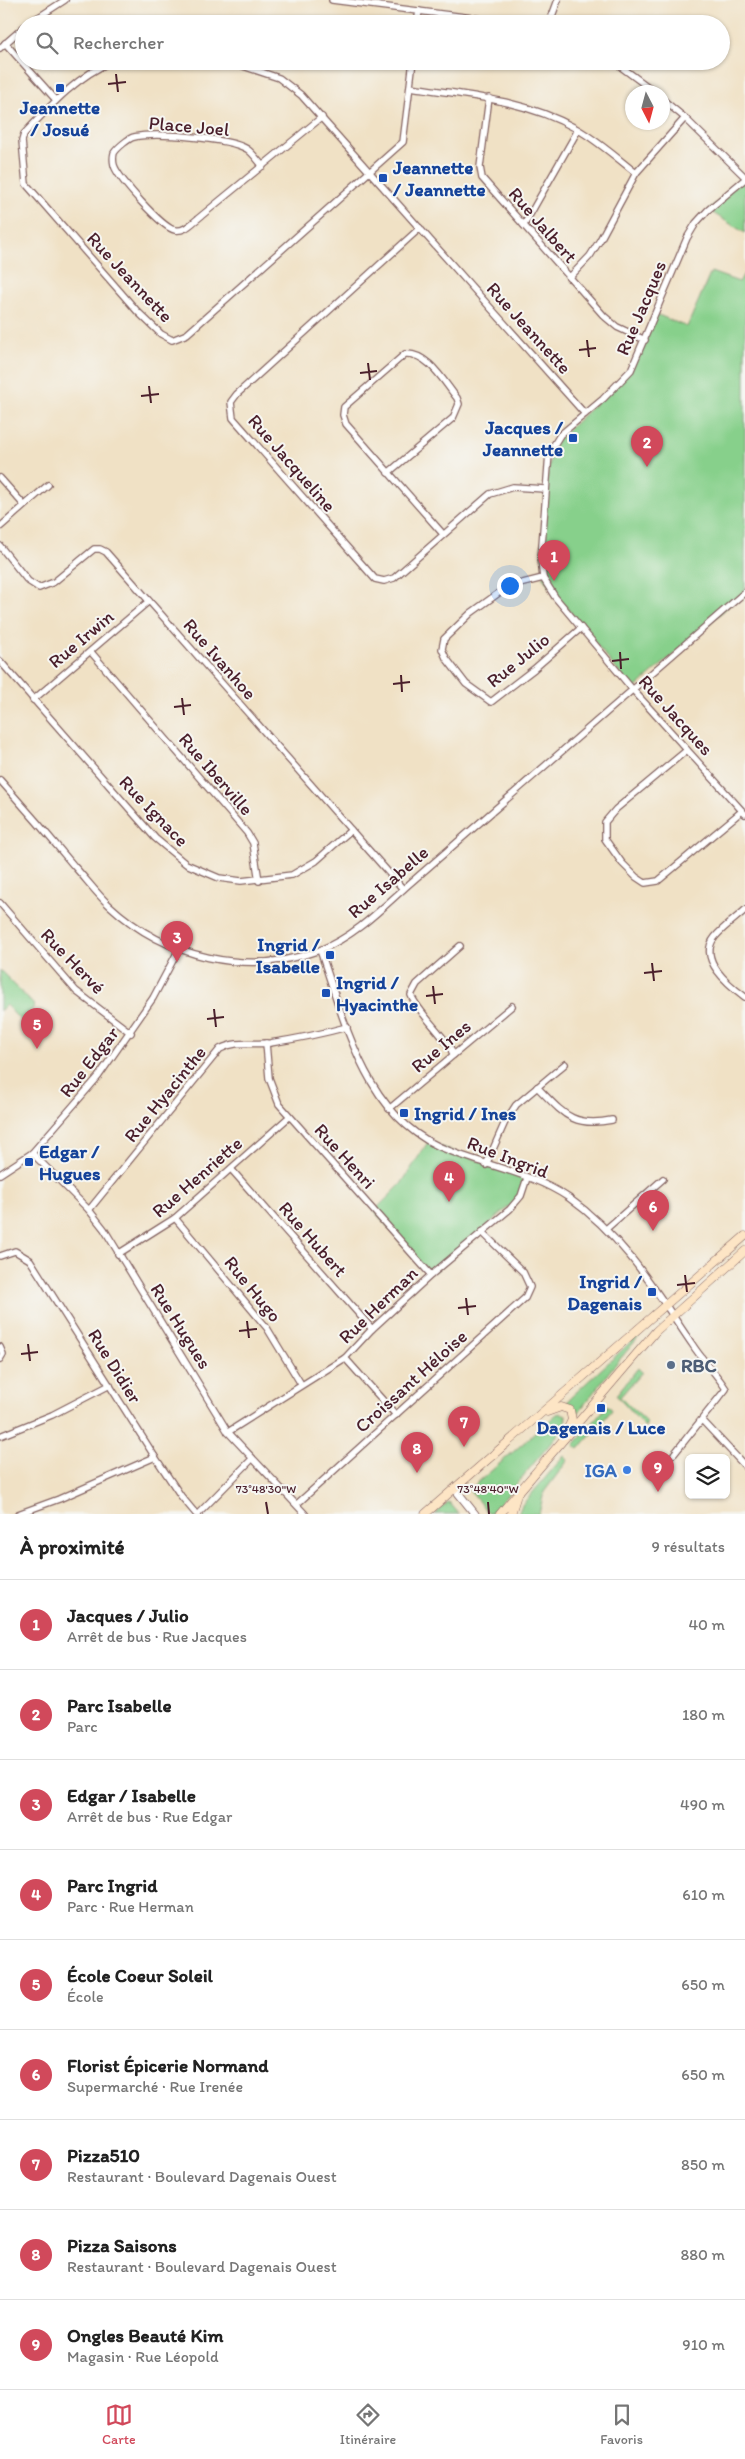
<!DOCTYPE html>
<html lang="fr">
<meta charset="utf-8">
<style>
body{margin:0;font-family:Itim,sans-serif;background:#f6f6f6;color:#222}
.controls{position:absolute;right:15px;bottom:15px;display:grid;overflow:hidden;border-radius:8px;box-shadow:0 1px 4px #0004}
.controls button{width:45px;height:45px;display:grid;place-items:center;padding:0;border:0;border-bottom:1px solid #e0e0e0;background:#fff;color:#222;font:25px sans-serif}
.compass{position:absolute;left:625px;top:85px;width:45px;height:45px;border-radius:50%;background:#fff;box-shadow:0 1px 4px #0004;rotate:174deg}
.you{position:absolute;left:509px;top:585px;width:18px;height:18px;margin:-12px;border:4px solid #fff;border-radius:50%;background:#1a73e8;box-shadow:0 0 0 8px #1a73e833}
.badge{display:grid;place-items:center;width:32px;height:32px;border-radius:50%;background:#d1495b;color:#fff;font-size:16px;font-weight:700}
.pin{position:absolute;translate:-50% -41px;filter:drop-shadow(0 1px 2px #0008)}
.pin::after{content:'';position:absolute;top:26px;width:18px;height:15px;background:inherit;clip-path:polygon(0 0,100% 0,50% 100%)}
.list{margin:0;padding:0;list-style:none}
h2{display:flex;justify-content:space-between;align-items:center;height:65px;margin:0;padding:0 20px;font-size:21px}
h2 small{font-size:16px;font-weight:400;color:#767676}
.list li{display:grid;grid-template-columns:32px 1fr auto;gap:15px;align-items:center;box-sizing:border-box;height:90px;padding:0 20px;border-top:1px solid #e0e0e0}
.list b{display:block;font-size:19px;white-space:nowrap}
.list p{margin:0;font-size:16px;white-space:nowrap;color:#767676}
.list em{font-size:16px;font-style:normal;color:#767676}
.icon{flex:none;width:28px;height:28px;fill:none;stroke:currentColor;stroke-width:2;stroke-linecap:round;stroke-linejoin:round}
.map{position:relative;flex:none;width:745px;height:1514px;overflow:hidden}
.search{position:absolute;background:#fff;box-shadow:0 1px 4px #0004;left:15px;right:15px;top:15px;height:55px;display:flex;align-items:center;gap:12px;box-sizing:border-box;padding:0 18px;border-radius:28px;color:#767676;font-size:19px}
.sheet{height:875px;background:#fff}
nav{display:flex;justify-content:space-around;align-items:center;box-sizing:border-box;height:70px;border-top:1px solid #e0e0e0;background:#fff;font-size:14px;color:#767676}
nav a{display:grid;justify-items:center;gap:2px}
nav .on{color:#d1495b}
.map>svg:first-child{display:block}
.green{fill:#87d08b;stroke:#68785b}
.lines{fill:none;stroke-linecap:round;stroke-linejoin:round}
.minor-casing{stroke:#846361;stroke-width:8}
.tertiary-casing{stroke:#846361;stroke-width:9}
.secondary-casing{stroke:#846361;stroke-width:9}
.minor{stroke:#fff;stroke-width:5.5}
.tertiary{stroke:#fff;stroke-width:7}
.secondary{stroke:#fde5c5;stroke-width:8}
.ticks{fill:none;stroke:#4a1f2b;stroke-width:2}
.transit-dot{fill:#1a4fb4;stroke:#f6f6f2;stroke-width:2}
.service-dot{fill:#5c6f8a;stroke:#f6f6f2;stroke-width:2}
.shop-dot{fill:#3f7fe0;stroke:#f6f6f2;stroke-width:2}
.labels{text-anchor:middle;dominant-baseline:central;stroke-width:4;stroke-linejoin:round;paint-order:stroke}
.transit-label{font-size:19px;font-weight:bold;fill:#164399;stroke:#f6f6f2;text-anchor:start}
.street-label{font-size:19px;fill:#4a1f2b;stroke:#f6f6f2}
.service-label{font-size:19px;font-weight:bold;fill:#4e5e75;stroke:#f6f6f2;text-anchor:start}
.shop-label{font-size:19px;font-weight:bold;fill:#366cbe;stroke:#f6f6f2;text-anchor:end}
.ticks-label{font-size:12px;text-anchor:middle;fill:#4a1f2b;stroke:#f6f6f2;stroke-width:4;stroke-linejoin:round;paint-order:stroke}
</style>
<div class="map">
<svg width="745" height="1514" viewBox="0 0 745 1514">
<rect width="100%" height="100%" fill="#f6f6f2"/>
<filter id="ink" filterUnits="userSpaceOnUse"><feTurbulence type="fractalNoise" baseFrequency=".02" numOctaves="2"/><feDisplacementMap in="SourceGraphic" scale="10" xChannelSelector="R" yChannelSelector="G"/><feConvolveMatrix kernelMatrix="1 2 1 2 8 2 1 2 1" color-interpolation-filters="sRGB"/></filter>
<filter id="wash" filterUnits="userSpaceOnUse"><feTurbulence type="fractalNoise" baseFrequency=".0096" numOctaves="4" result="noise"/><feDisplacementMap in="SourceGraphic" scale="20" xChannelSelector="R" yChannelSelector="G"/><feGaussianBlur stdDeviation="1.12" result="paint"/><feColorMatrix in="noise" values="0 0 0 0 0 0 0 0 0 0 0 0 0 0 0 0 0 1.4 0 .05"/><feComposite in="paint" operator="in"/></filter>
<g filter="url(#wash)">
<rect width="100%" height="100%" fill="#f0e1c5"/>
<g class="green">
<path d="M745,177V233L708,210Z"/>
<path d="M711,272L739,282L745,272V592L633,690L543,578L545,489L553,444L631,370L656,314L687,327Z"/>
<path d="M0,970L35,1006L21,1021L6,1005L0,1011Z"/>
<path d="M428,1142L527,1178L521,1196L435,1272L422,1267L374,1211L401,1184Z"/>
<path d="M648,1326L609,1372L578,1413L567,1403L570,1398Z"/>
<path d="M638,1368L642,1372L620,1397L647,1422L645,1427L616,1395Z"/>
<path d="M608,1405L612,1410L579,1449L574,1445Z"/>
<path d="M561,1413L566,1415L565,1426L504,1499L489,1514L469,1490L557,1414Z"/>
<path d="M564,1456L568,1460L544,1492L539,1514H518L522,1505Z"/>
<path d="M449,1502L459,1514H435Z"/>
</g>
</g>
<g filter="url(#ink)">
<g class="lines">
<g class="minor-casing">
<g id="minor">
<path d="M332,0L520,24"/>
<path d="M28,24L65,0"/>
<path d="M417,24L419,11"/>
<path d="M549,24L558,0"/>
<path d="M5,43L56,100"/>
<path d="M0,48L24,27"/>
<path d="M113,61C77,76 50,106 24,134L22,141L26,184L137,311L161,334L172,340L187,334L403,142L413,61"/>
<path d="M209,61L237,64L279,78L301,95L585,414"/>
<path d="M613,61L655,92"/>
<path d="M410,87C467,95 526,100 577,129C598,141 617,158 636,173"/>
<path d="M489,98L480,167L482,178L604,316L617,327L645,340"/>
<path d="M662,99L685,118L745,177"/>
<path d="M263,166C258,161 253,153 247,149C229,138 155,132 134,137C129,138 117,148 114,153C113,157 113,161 114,165C117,177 162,228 175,230C183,232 190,225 195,221L322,117"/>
<path d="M745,179L708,210L696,223L687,238L631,370L603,399L560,435L549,453L541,558L543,578L555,597L633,690L745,814"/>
<path d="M524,225L578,130"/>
<path d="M420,228L237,394L231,402L233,418L375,579L384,581L394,578L490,494L513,487L545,489"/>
<path d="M569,278L590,256L600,240L636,173L685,118"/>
<path d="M388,473L453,418L459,404L457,398C444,382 428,352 405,354L344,407L343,415L346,424L443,534"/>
<path d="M0,478L24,505"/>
<path d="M0,527L48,485"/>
<path d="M0,546L28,581L39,588L54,582L94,549H100L106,552L403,889"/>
<path d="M543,578L507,587L471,613L444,639L442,649L446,658L466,684L491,702L534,669L581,628"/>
<path d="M91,652L247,833L253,843L259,881"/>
<path d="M0,661L155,838L186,864L219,878L241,881L292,875L316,861L351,830"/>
<path d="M33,700L149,601"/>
<path d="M687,750L616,809L605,822V839L622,863L636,877L645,883L658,881L742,811"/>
<path d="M0,780C25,808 50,837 74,866C86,879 97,894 109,905C166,958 247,977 320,950C355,936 380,910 408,885L745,592"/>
<path d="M0,903L76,991L131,1033"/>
<path d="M745,910C735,919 723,927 715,937C697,959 729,985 745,997"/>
<path d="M320,950C346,1024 366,1121 450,1151C488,1166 534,1174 569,1198C623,1236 656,1291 692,1344C702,1360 716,1373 726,1389L674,1454"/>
<path d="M266,1043L269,1078L279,1104L431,1275"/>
<path d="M453,1055C452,1043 418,1013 411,995L417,984L460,946"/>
<path d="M537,1087C563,1113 572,1128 612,1120"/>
<path d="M389,1109L512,1006"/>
<path d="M32,1153L89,1210L104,1229L228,1432L305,1514"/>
<path d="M486,1165L505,1122L516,1105L565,1064"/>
<path d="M231,1169L372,1329"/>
<path d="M0,1174L32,1153L98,1077L153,998L179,949"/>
<path d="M89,1210L220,1049C237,1040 252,1045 270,1043C296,1039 321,1034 347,1027"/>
<path d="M175,1218L267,1328L301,1384"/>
<path d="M606,1229L663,1179"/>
<path d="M118,1254L175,1218L289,1117"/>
<path d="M0,1256L15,1251L30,1260L155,1457L181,1496L196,1514"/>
<path d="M0,1347L3,1354L0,1359"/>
<path d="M345,1358L396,1415"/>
<path d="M702,1420L745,1466"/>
<path d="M228,1432L345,1358L372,1329L431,1275L510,1209L521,1196L527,1178"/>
<path d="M0,1436L52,1415L110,1385"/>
<path d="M297,1504L525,1298L530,1287L523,1272L482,1232"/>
<path d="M18,1514L59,1499L155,1457"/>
<path d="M198,1514L252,1459"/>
</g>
</g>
<g class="tertiary-casing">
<path id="tertiary" d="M455,1489L475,1514"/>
</g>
<g class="secondary-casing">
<g id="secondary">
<path d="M547,1412L561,1407L570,1410L572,1420L566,1432"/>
<path d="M425,1514L745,1236"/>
<path d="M500,1514L656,1331L745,1251"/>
<path d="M511,1514L516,1498"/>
</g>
</g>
<use href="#minor" class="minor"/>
<use href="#tertiary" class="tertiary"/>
<use href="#secondary" class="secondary"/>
</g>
</g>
<path class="ticks" d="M116,74L118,92M108,84L126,82M587,340L589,357M579,350L596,348M368,363L370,380M360,373L377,371M149,386L151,403M141,396L159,394M620,652L621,669M612,661L629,659M401,675L402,692M393,684L410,682M182,698L184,715M174,707L191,705M652,963L654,981M644,973L662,971M433,986L435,1004M426,996L443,994M214,1009L216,1027M207,1019L224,1017M685,1275L687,1292M677,1285L695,1283M466,1298L468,1315M458,1308L476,1306M247,1321L249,1338M239,1331L257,1329M28,1344L30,1361M21,1354L38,1352M266,1502L268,1514M488,1502L489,1514"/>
<g class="transit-dot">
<rect x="55" y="83" width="10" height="10" rx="2.5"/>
<rect x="378" y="173" width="10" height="10" rx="2.5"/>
<rect x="568" y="433" width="10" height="10" rx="2.5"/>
<rect x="325" y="950" width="10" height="10" rx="2.5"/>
<rect x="321" y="988" width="10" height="10" rx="2.5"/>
<rect x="399" y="1108" width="10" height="10" rx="2.5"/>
<rect x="24" y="1157" width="10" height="10" rx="2.5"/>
<rect x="647" y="1287" width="10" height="10" rx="2.5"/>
<rect x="596" y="1403" width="10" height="10" rx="2.5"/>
</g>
<circle class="service-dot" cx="671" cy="1365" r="5"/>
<circle class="shop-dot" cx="627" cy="1470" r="5"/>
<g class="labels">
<g class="transit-label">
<text x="60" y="107" text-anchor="middle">Jeannette<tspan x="60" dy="22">/ Josué</tspan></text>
<text x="393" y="167">Jeannette<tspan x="393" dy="22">/ Jeannette</tspan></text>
<text x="563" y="427" text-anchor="end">Jacques /<tspan x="563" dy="22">Jeannette</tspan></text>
<text x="320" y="944" text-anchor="end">Ingrid /<tspan x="320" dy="22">Isabelle</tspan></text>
<text x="336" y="982">Ingrid /<tspan x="336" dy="22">Hyacinthe</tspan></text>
<text x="414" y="1113">Ingrid / Ines</text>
<text x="39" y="1151">Edgar /<tspan x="39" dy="22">Hugues</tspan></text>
<text x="642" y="1281" text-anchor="end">Ingrid /<tspan x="642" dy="22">Dagenais</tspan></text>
<text x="601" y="1427" text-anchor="middle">Dagenais / Luce</text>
</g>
<g class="street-label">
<text transform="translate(189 126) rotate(5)">Place Joel</text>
<text transform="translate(543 225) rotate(49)">Rue Jalbert</text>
<text transform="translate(130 277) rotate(47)">Rue Jeannette</text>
<text transform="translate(641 308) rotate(-67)">Rue Jacques</text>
<text transform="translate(529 328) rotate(48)">Rue Jeannette</text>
<text transform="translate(292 463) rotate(49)">Rue Jacqueline</text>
<text transform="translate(81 639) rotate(-40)">Rue Irwin</text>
<text transform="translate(220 659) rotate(49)">Rue Ivanhoe</text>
<text transform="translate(518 660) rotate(-39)">Rue Julio</text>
<text transform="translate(676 715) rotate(48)">Rue Jacques</text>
<text transform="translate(216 774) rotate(49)">Rue Iberville</text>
<text transform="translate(154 811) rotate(46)">Rue Ignace</text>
<text transform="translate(388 882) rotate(-41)">Rue Isabelle</text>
<text transform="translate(73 961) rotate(46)">Rue Hervé</text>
<text transform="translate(441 1046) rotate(-40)">Rue Ines</text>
<text transform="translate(89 1062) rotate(-52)">Rue Edgar</text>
<text transform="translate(165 1094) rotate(-51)">Rue Hyacinthe</text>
<text transform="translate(345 1156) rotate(48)">Rue Henri</text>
<text transform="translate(508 1157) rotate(21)">Rue Ingrid</text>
<text transform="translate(197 1177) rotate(-41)">Rue Henriette</text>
<text transform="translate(313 1239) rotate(49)">Rue Hubert</text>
<text transform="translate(253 1289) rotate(51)">Rue Hugo</text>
<text transform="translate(378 1305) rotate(-44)">Rue Herman</text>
<text transform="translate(181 1326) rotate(58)">Rue Hugues</text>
<text transform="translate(115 1366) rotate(58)">Rue Didier</text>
<text transform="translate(411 1381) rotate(-42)">Croissant Héloise</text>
</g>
<g class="service-label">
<text x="681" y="1365">RBC</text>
</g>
<g class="shop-label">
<text x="617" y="1470">IGA</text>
</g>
</g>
<g class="ticks-label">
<text x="266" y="1493">73°48'30"W</text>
<text x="488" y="1493">73°48'40"W</text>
</g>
</svg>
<div class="controls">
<button><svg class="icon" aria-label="layers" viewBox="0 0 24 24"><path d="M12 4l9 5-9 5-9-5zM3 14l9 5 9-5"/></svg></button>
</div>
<svg class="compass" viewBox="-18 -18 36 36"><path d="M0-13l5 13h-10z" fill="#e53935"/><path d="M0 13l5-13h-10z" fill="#767676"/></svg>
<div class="you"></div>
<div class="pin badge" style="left:554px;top:581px">1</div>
<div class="pin badge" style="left:647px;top:467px">2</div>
<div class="pin badge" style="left:177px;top:962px">3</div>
<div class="pin badge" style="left:449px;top:1202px">4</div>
<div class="pin badge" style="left:37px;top:1049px">5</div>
<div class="pin badge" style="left:653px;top:1231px">6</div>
<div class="pin badge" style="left:464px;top:1447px">7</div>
<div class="pin badge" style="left:417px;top:1473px">8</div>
<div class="pin badge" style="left:658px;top:1492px">9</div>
<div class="search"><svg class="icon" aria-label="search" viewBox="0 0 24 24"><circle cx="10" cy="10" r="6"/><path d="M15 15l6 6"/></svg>Rechercher</div>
</div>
<section class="sheet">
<h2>À proximité<small>9 résultats</small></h2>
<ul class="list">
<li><span class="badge">1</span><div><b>Jacques / Julio</b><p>Arrêt de bus · Rue Jacques</p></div><em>40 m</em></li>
<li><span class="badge">2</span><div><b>Parc Isabelle</b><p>Parc</p></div><em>180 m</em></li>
<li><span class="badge">3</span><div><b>Edgar / Isabelle</b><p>Arrêt de bus · Rue Edgar</p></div><em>490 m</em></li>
<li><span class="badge">4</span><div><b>Parc Ingrid</b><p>Parc · Rue Herman</p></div><em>610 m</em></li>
<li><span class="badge">5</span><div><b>École Coeur Soleil</b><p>École</p></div><em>650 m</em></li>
<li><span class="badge">6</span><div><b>Florist Épicerie Normand</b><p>Supermarché · Rue Irenée</p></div><em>650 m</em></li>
<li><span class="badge">7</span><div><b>Pizza510</b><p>Restaurant · Boulevard Dagenais Ouest</p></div><em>850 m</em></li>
<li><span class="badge">8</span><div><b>Pizza Saisons</b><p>Restaurant · Boulevard Dagenais Ouest</p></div><em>880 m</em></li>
<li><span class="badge">9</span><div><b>Ongles Beauté Kim</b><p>Magasin · Rue Léopold</p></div><em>910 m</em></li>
</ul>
</section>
<nav>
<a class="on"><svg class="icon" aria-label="map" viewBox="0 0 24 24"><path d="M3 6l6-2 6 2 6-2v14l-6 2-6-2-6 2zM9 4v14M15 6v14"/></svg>Carte</a>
<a><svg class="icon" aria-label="directions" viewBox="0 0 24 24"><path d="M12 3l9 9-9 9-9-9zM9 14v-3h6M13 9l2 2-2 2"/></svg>Itinéraire</a>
<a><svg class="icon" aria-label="saved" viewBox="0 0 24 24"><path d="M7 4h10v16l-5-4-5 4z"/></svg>Favoris</a>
</nav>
